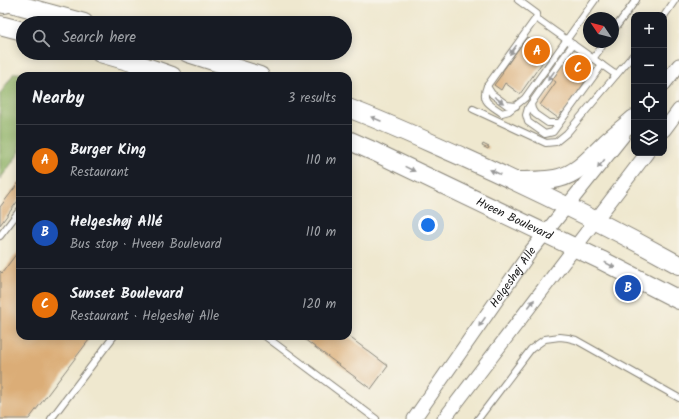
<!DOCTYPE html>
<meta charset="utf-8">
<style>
body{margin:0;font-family:Kalam,sans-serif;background:#20242c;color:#f1f3f6}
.controls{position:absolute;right:12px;top:12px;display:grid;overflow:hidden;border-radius:8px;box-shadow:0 2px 10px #0003}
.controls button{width:36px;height:36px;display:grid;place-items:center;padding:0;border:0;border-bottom:1px solid #363941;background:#171b24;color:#f1f3f6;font:20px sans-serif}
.compass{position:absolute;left:583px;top:12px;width:36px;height:36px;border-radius:50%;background:#171b24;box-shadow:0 2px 10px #0003;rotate:305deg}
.you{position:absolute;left:428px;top:225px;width:14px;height:14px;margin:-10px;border:3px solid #fff;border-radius:50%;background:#1a73e8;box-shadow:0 0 0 6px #1a73e833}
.badge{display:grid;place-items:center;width:26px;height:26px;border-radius:50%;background:#c8321e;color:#fff;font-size:13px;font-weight:700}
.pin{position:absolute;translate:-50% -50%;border:2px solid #fff;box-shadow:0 1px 4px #0006}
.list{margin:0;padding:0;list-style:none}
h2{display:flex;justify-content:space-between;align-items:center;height:52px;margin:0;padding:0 16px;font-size:17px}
h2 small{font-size:13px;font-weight:400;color:#9ea1a6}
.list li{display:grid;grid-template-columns:26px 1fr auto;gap:12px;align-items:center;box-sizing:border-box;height:72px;padding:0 16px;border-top:1px solid #363941}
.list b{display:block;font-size:15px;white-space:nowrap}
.list p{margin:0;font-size:13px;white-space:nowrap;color:#9ea1a6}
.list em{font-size:13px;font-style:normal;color:#9ea1a6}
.icon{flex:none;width:22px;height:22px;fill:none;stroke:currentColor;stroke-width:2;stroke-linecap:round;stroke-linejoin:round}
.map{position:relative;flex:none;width:679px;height:419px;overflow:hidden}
.search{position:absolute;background:#171b24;box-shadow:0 2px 10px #0003;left:16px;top:16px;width:336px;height:44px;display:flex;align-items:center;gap:10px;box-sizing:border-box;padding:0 14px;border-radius:22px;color:#9ea1a6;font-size:15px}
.panel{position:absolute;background:#171b24;box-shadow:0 2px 10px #0003;left:16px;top:72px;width:336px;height:268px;border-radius:12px}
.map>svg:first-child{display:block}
.forest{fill:#90b267;stroke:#566742}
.building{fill:#dbad77}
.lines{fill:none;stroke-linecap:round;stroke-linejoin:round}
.lane-casing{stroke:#868276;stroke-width:8}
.street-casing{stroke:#868276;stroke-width:15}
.secondary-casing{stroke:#868276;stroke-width:20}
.highway-casing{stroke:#868276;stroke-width:24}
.lane{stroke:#fff;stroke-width:6}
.street{stroke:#fff;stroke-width:13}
.secondary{stroke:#fff;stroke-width:18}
.highway{stroke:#fff;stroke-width:22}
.oneway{fill:#999}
.labels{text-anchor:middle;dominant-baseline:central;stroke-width:3;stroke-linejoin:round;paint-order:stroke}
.street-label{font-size:12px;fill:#1c1c1c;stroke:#f7f3e8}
</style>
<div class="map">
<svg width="679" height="419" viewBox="0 0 679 419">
<rect width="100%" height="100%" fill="#f7f3e8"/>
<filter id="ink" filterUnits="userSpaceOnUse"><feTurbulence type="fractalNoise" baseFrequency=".025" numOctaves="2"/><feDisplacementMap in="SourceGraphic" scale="8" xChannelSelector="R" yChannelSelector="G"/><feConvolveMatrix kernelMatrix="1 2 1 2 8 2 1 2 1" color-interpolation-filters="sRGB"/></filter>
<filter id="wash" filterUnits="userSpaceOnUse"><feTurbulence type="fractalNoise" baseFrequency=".012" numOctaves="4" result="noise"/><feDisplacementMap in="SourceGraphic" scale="16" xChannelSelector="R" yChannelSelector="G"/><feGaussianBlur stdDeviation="0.9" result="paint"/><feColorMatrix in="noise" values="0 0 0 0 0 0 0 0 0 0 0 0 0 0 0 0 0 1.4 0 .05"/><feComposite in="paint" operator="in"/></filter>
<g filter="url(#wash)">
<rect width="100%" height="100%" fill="#efe8cf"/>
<path class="forest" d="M14,73L48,74L49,76H20V152L0,179V94Z"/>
<g id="blocks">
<g class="building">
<path d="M527,37L549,53L520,94L505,83L501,90L494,85L503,73L502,72Z"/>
<path d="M569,55L592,72L563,113L562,112L558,118L540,105L556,82L552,79Z"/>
<path d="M483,144L489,147L488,149L482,146Z"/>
<path d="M20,181V198L0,225V207Z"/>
<path d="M20,249V336H92L29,419H0V271L2,273Z"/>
<path d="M300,336H348L388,366L371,389Z"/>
</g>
</g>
</g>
<g filter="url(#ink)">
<use href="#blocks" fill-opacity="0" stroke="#868276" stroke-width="1"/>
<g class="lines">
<g class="lane-casing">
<g id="lane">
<path d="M518,0L537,14L536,18L487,86C480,102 491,105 502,113L509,111L525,98L595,0"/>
<path d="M664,16L675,0"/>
<path d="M536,18L616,75"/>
<path d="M613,31L636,0"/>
<path d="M573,44L528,108L526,115L528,122L545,134L553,132L602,65"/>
<path d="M593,59L605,42"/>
<path d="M487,86L492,94L507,105L516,106"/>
<path d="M531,104L532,109L535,114L548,123H559"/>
<path d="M473,109L546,143L556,142L567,133L634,54"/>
<path d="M0,236L20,210"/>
<path d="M265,336L376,419"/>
<path d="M51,419L114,336"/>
<path d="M478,419L531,349L545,339L560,337L568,338L576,340L679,398"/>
</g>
</g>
<g class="street-casing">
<g id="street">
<path d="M664,84L679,65"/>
<path d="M664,130L679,110"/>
<path id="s1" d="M414,419L531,251L623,136"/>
<path d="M444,419L647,153"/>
</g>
</g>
<g class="secondary-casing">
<g id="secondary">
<path d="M0,1L15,4L84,23"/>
<path d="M0,25L23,31"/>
<path d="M100,53L135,63L172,76"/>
<path d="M188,53L260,76"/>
<path d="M348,108C388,123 426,141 465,158C538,191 609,226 679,265"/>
<path id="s2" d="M348,140L375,152L601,260L679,300"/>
<path d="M518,181C532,181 546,181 559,178C579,173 591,157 606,143C615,135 625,127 634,119"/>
</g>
</g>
<g class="highway-casing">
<path id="highway" d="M4,2V0"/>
</g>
<use href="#lane" class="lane"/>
<use href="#street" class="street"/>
<use href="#secondary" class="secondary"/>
<use href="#highway" class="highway"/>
</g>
<defs><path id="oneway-solid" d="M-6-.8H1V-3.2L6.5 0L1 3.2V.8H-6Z"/></defs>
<g class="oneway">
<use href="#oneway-solid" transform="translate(513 50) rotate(126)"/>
<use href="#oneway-solid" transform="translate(551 76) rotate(125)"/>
<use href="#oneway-solid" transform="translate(499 100) rotate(35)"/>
<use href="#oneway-solid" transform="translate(376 119) rotate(-157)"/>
<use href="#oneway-solid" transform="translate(601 164) rotate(129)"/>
<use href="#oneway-solid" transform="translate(410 169) rotate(26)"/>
<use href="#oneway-solid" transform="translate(495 172) rotate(-156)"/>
<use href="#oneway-solid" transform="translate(610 265) rotate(27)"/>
<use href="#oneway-solid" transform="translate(531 304) rotate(-53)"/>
<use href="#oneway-solid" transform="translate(482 322) rotate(125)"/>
</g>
</g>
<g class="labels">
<g class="street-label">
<text stroke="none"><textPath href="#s2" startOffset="184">Hveen Boulevard</textPath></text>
<text stroke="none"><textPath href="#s1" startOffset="173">Helgeshøj Alle</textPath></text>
</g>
</g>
</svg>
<div class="controls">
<button>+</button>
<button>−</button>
<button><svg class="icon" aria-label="locate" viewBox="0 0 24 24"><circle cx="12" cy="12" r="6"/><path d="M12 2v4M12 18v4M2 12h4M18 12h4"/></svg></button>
<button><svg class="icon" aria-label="layers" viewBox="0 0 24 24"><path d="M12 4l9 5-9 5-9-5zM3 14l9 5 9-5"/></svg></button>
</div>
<svg class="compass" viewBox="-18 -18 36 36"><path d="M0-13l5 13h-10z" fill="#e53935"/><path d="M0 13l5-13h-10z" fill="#9ea1a6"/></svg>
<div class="you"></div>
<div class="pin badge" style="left:537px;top:51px;background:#e8710a">A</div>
<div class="pin badge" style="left:628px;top:288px;background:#1a4fb4">B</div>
<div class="pin badge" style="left:578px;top:68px;background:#e8710a">C</div>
<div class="search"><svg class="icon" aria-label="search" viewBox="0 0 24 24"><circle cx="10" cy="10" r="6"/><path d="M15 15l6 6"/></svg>Search here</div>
<section class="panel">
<h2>Nearby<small>3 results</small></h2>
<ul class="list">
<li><span class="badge" style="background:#e8710a">A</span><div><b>Burger King</b><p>Restaurant</p></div><em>110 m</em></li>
<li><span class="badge" style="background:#1a4fb4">B</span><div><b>Helgeshøj Allé</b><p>Bus stop · Hveen Boulevard</p></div><em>110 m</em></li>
<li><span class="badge" style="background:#e8710a">C</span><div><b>Sunset Boulevard</b><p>Restaurant · Helgeshøj Alle</p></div><em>120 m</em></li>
</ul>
</section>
</div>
